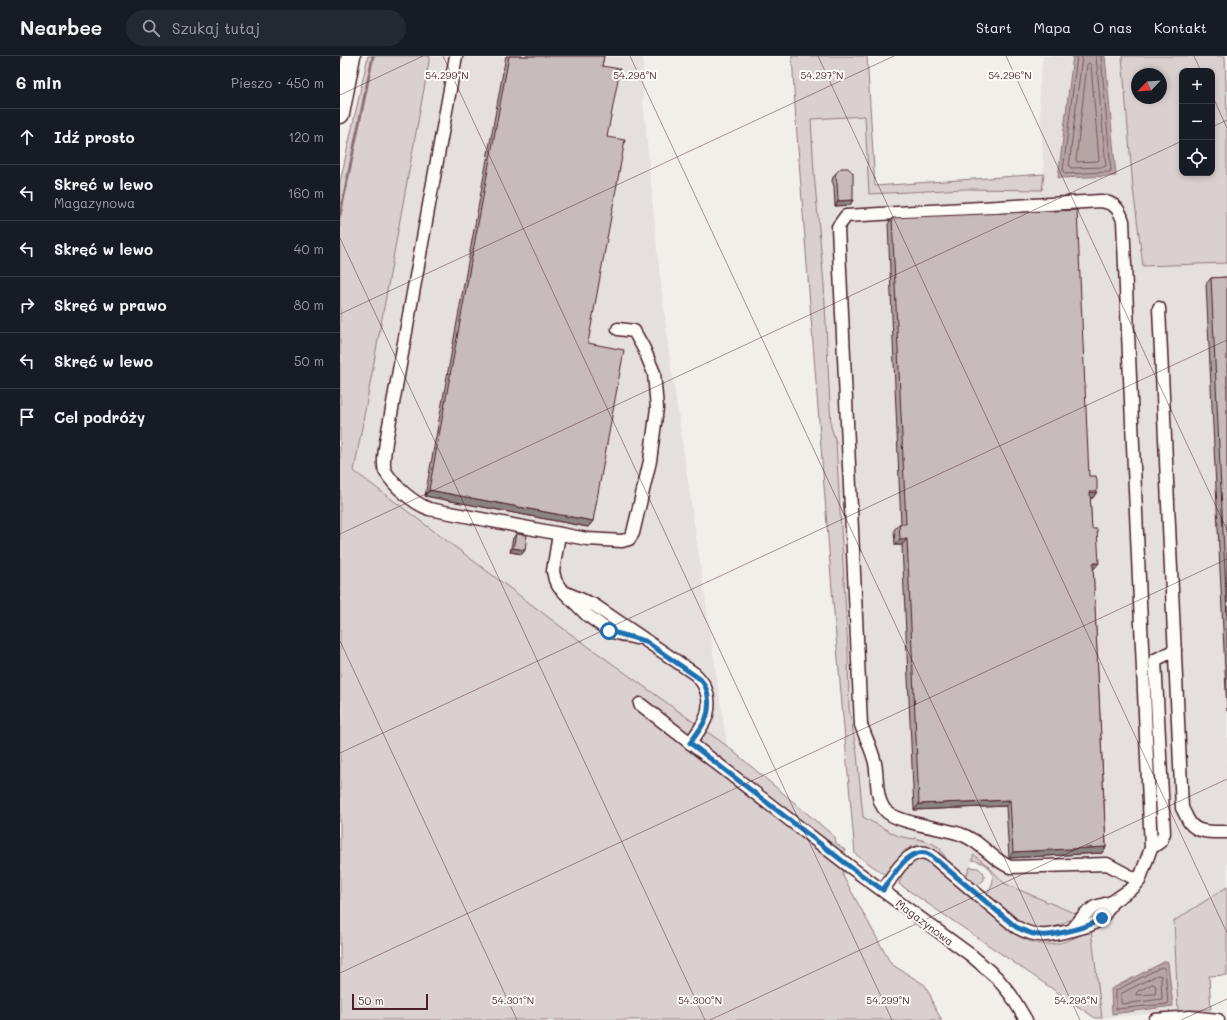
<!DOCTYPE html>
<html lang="pl">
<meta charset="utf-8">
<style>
body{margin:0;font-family:Mali,sans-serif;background:#242831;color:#f1f3f6}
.controls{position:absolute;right:12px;top:12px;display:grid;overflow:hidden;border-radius:8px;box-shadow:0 2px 6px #0003}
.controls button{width:36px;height:36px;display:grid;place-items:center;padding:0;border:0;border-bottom:1px solid #363941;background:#171b24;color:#f1f3f6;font:20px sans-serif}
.compass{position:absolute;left:791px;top:12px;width:36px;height:36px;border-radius:50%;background:#171b24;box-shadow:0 2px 6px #0003;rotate:245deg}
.scale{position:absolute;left:12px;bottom:10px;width:76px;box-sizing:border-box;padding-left:4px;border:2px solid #4a1f2b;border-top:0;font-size:11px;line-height:14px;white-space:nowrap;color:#4a1f2b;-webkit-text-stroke:3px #fdfcf7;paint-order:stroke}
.stop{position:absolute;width:12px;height:12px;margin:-9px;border:3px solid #1f6fb2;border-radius:50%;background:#fff}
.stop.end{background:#1f6fb2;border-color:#fff;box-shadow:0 1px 4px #0008}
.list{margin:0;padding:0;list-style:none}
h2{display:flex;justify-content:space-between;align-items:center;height:52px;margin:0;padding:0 16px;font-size:17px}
h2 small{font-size:13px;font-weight:400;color:#9ea1a6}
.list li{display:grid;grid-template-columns:26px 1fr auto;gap:12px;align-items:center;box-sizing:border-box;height:56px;padding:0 16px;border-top:1px solid #363941}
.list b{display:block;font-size:15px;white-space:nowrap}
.list p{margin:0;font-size:13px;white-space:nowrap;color:#9ea1a6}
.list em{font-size:13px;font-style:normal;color:#9ea1a6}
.icon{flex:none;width:22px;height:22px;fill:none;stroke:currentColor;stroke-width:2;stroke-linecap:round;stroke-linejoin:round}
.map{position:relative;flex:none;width:887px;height:964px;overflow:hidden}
header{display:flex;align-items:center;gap:24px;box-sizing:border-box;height:56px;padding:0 20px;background:#171b24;border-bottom:1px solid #363941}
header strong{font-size:19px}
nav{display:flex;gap:22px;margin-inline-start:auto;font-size:14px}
.search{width:280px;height:36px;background:#242831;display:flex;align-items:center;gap:10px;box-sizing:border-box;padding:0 14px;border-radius:22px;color:#9ea1a6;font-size:15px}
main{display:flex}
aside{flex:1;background:#171b24}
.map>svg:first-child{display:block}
.built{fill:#e5dfdd}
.green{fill:#d9d0cf;stroke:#92787d;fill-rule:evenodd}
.water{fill:#b7a5a6;stroke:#8b6f75}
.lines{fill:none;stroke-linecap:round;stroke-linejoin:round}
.shore{stroke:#76555c;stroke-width:1}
.stream{stroke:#8b6f75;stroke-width:3}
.minor-casing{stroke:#4a1f2b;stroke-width:15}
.highway-casing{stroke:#4a1f2b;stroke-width:21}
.minor{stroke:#fdfcf7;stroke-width:12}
.highway{stroke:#fdfcf7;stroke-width:18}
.wall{fill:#aca1a1;stroke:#4a1f2b}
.shaded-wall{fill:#8c8383;stroke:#4a1f2b}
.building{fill:#c8bbbb;stroke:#4a1f2b}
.route{stroke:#1f6fb2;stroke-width:5}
.ticks{fill:none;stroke:#4a1f2b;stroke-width:1;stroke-opacity:0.45}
.labels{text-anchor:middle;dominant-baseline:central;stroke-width:4;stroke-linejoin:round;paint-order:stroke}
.street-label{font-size:11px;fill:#4a1f2b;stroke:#fdfcf7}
.ticks-label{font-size:10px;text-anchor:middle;fill:#4a1f2b;stroke:#fdfcf7;stroke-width:4;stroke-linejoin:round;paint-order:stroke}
</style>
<header>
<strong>Nearbee</strong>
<div class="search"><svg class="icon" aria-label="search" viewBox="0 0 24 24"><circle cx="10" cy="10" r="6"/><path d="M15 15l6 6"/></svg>Szukaj tutaj</div>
<nav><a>Start</a><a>Mapa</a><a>O nas</a><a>Kontakt</a></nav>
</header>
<main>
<aside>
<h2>6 min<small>Pieszo · 450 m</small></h2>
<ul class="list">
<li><svg class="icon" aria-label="ahead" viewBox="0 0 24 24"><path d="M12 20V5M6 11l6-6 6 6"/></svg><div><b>Idź prosto</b></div><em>120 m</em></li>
<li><svg class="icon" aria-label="left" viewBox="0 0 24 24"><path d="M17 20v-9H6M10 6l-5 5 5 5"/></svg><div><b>Skręć w lewo</b><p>Magazynowa</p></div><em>160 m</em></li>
<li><svg class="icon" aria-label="left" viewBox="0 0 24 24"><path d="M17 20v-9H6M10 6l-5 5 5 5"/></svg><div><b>Skręć w lewo</b></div><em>40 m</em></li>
<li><svg class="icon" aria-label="right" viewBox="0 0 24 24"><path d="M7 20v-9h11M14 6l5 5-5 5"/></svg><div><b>Skręć w prawo</b></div><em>80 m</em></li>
<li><svg class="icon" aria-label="left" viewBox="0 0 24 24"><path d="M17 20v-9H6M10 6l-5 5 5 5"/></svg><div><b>Skręć w lewo</b></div><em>50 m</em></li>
<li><svg class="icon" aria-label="arrive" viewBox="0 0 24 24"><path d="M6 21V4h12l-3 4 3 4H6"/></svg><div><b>Cel podróży</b></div></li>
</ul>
</aside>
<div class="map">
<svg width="887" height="964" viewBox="0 0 887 964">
<rect width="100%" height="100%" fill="#f2efeb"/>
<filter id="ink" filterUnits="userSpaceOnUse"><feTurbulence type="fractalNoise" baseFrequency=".025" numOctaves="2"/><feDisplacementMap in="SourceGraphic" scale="8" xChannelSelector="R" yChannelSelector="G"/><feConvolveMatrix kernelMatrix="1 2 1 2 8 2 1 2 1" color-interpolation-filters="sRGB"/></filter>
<g filter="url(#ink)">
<g class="built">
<path d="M90,0H303V43L317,194L329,296L387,690L224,573L14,415Z"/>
<path d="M703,0H782L793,132L803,210L887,207V831L834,865L838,955L762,962L759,937L740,857H734L670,830L664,827L647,809L634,800L626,821L608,806L599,791L575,784L558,780L523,761L517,698L509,652L508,593L496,386L491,371L484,228L474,117L471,63L525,60L529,138L625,133L702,134L704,118L699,34Z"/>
</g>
<g class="green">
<path d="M28,0H90L14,415L224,573L387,690L495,781L496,787L505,794L503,820L551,908L585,929L591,941L594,951L602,964H0V126Z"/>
<path d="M452,0H527L535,130L704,118L702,134L625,133L529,138L525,60L471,63L474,117L484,228L491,371L496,386L508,593L509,652L517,698L523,761L558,780L574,783L575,782L594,788V789L599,791L608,806L626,821L630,811L638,812L644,817V824L637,830L634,829L589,791L579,790L571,791L564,795L548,816L544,818L515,798L492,534L456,66Z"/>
<path d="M782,0H885L887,56V207L803,210L793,132ZM842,15H872V117H842ZM797,18H821V42H797Z"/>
<path d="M634,799L647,809L664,827L670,830L734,857H740C699,887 683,869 650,842L647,837C649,834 651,831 652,828C657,814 644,806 632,804Z"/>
<path d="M576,804H584L591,807L670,875C700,895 721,891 751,873L762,962H755L559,828C562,817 566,809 576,804Z"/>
<path d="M887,831V919L869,920L871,953L838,955L834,865Z"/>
</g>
<g class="water">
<path d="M733,0H765L776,120L718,122Z"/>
<path d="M826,905H827L828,907L833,950L772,958L771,933Z"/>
</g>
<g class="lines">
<g class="shore">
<path d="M737,0L723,115L725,118L769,116L771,115L761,0"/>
<path d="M742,0L729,110L731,112L764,111L766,110L756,0"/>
<path d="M749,7L751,9L759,104L758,105L737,106L736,104L747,9Z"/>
<path d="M822,911L825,913L828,948L776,953V935Z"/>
<path d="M818,919L821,920L822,943L783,948L781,947V938Z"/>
<path d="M813,928L816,930L815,938L796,939L797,936Z"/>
</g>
<path class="stream" d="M0,159L33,0"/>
<g class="minor-casing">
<g id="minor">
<path d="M116,0L46,386C45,395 42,406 45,415C55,431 72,446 89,453L247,483L282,485L289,483L293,477L310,405L317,352L314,317L304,293L294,275L278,273"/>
<path d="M819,252L842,752C845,757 847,763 850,767C858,778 875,776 887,776"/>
<path d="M219,478L213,515L215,524L219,531L247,559L269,575L296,582"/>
<path d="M226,537L254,549L355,618C363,626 366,631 368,642C371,661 360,673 350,687"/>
<path d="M300,648L513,813L632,900L657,922L671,939L686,964"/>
<path d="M811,792L821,785L824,777L815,604L835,594"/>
<path d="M543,834C552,821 568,792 586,797C589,798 592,800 594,802L676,871C698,883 709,880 733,874C743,871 753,870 761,862C766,858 769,851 772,846"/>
<path d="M732,874L745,858L755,851L772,846L794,831L799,825L811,792L783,165C779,152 774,147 761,145L506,160L498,171L521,669C526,682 532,694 535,707C538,721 535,742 545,754C555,767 603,772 620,778C640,784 651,803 670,811L767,808L799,825"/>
<path d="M815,964L850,961L878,964"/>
</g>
</g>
<g class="highway-casing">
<path id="highway" d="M0,58L11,0"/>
</g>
<use href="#minor" class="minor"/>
<use href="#highway" class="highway"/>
</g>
<g class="wall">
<path d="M166,0H264L262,10L267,81L248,287L253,465L248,471L85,440Z"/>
<path d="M496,117L513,144L510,149L495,150L494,130L492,125L493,121Z"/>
<path d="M552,162L749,420L753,442H750L754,513H753L766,791L762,797L669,802L666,750L574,754L562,489H555L554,474L559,468H561L548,168Z"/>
<path d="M887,221V655L866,228L871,222Z"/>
<path d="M176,478L185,494L182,498L170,496L173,482Z"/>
</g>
<g class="shaded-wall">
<path d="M513,144L510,149L495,150L498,145Z"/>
<path d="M89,434L253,465L248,471L85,440Z"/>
<path d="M750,436H757L753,442H746Z"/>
<path d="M560,483H567L562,489H555Z"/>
<path d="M173,492L185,494L182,498L170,496Z"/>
<path d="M753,507H759L754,513H749Z"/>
<path d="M670,744L666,750L574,754L579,748Z"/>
<path d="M766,791L762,797L669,802L673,796Z"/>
</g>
<g class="building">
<path d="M169,0H264L262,10L280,13L267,81L285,84L248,287L284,294L253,465L89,434Z"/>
<path d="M501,112H508L513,117V144L498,145L497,126L495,120L496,117Z"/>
<path d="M737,154L749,420H756L757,425V436H750L752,473H757L759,507H753L766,791L673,796L670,744L579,748L567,483H560L559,468H566L552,162Z"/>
<path d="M887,221V559L871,222Z"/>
<path d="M176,478L187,479L185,494L173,492Z"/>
</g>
</g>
<g class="lines" filter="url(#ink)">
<path class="route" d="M269,575L305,585L360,623C365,628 367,633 368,640C371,661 362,671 350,687L513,813L543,834C552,821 568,792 586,797C589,798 592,800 594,802L676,871C699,883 709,880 733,874C746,870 750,870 762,862"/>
</g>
<path class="ticks" d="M103,0L552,964M290,0L740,964M478,0L887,877M666,0L887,474M854,0L861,15M0,39L83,0M872,39L887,72M872,71L887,64M0,182L365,964M0,258L554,0M0,478L842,85M0,585L177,964M0,697L887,284M0,917L887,503M370,964L887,723M841,964L887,943"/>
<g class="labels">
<g class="street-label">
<text transform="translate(585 866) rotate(37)">Magazynowa</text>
</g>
</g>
<g class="ticks-label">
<text x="107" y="23">54.299°N</text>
<text x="295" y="23">54.298°N</text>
<text x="482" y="23">54.297°N</text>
<text x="670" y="23">54.296°N</text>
<text x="173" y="948">54.301°N</text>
<text x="360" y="948">54.300°N</text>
<text x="548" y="948">54.299°N</text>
<text x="736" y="948">54.298°N</text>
</g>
</svg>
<div class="controls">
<button>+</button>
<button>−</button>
<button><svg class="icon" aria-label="locate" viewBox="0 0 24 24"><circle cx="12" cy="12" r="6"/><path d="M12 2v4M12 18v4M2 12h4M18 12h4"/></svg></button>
</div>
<svg class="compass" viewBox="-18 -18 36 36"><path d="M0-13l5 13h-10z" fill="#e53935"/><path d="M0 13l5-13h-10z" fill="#9ea1a6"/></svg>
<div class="scale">50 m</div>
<div class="stop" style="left:269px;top:575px"></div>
<div class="stop end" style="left:762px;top:862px"></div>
</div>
</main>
